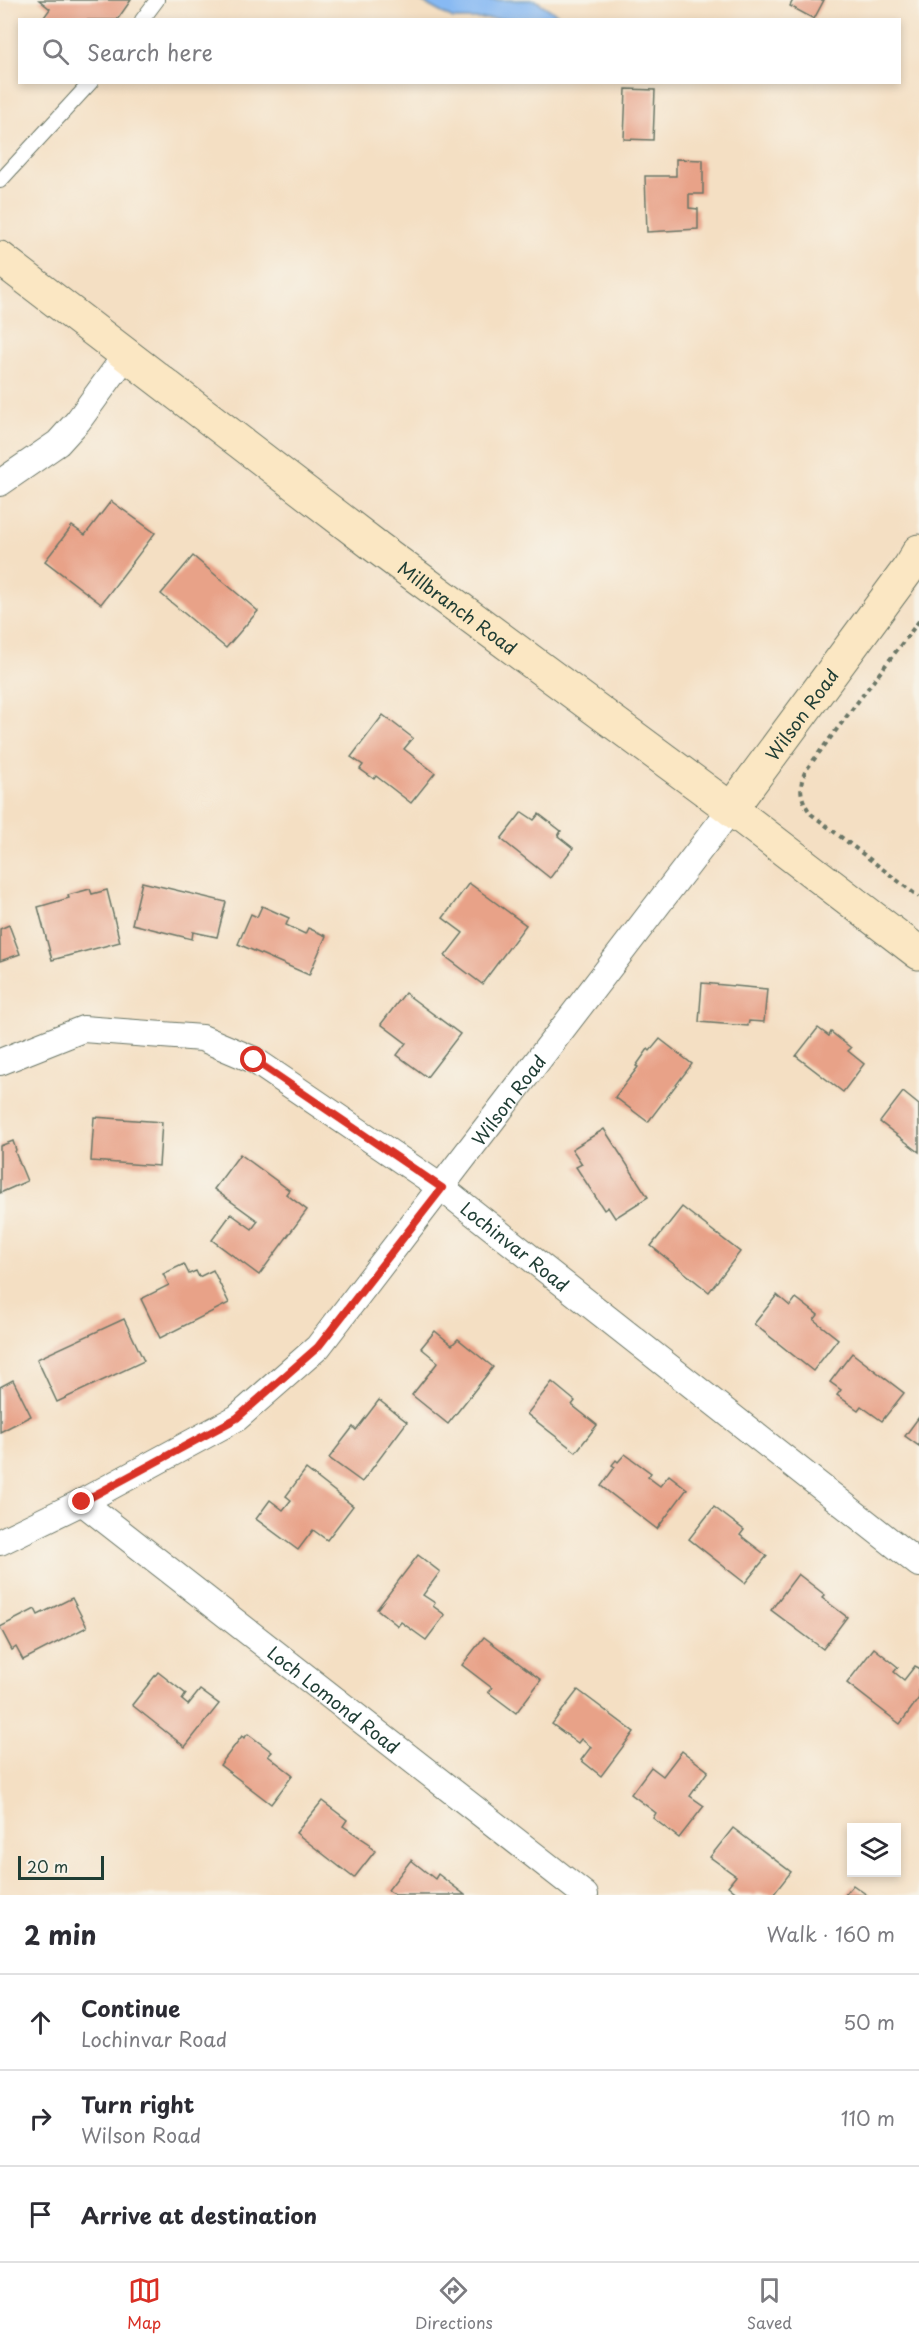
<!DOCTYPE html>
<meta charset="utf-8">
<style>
body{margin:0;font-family:"Playpen Sans",sans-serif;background:#f2f2f3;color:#2b2b33}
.controls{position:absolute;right:18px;bottom:18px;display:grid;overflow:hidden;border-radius:0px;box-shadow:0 3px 9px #0003}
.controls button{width:54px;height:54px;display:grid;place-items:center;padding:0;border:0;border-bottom:2px solid #e1e1e2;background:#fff;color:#2b2b33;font:30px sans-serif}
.scale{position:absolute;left:18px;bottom:15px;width:86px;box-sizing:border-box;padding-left:6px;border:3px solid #1f3d34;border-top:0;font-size:16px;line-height:21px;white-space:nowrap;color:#1f3d34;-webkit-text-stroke:4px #f7f3e8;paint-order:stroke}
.stop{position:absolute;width:18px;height:18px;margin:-14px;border:4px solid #d93025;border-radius:50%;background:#fff}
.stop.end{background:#d93025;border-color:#fff;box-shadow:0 2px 6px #0008}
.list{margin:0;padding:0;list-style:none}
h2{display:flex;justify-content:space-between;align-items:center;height:78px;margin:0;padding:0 24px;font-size:26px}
h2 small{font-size:20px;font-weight:400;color:#7c7c81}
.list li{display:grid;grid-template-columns:39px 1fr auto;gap:18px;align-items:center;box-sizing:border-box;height:96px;padding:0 24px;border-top:2px solid #e1e1e2}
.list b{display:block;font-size:22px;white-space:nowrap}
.list p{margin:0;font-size:20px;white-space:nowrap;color:#7c7c81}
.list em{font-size:20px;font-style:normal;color:#7c7c81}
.icon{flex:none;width:33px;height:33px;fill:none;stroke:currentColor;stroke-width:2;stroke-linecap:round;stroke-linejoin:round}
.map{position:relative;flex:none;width:919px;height:1895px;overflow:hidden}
.search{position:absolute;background:#fff;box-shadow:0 3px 9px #0003;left:18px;right:18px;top:18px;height:66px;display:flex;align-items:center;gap:15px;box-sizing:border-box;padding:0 21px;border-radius:0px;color:#7c7c81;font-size:22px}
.sheet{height:366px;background:#fff}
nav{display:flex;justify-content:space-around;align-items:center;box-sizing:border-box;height:84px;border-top:2px solid #e1e1e2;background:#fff;font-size:16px;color:#7c7c81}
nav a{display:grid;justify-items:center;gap:3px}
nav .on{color:#d93025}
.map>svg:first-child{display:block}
.water{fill:#87b9f3;stroke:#537b94;stroke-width:1.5}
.building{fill:#e8a288}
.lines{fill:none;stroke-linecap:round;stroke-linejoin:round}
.lane-casing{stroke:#6a7666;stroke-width:16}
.street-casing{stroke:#6a7666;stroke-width:28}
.secondary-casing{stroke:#6a7666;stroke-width:35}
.path{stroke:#6a7666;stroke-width:4;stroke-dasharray:4.5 4.5;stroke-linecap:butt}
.lane{stroke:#fff;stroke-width:14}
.street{stroke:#fff;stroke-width:26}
.secondary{stroke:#fbe7c3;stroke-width:33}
.route{stroke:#d93025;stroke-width:8}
.labels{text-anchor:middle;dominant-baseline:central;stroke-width:6;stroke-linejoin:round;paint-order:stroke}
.street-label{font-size:18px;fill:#1f3d34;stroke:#f7f3e8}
</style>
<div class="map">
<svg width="919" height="1895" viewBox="0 0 919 1895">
<rect width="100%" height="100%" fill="#f7f3e8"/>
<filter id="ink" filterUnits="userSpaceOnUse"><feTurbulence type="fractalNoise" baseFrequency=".0167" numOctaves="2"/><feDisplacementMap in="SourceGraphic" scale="12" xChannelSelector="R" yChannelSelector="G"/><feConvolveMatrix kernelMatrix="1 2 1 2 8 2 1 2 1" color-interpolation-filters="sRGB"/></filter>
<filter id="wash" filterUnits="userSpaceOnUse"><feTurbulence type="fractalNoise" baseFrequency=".008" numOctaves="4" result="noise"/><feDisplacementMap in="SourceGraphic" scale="24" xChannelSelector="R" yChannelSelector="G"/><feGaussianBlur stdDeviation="1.35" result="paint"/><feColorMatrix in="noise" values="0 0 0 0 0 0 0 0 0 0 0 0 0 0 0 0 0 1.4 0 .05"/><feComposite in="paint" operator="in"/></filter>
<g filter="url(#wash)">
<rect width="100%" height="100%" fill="#f4dfc3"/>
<path class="water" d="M418,0H535L557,14L560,19H453Z"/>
<g id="blocks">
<g class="building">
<path d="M39,0H131L117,20H42L50,9Z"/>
<path d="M793,0H824L814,19L790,6Z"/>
<path d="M626,89L655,90L653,140L624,139Z"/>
<path d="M676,159L703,160V194H689V208L698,209V229L647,232L645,176H676Z"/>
<path d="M111,501L155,533L101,604L45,561L72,526L85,535Z"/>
<path d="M193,556L258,611L226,648L161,594Z"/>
<path d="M383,715L413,738L404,749L435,773L411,803L376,776L374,779L360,769L363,765L351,757Z"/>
<path d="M522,812L534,820L539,814L561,831L558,836L573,848L550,878L501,839Z"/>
<path d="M142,882L226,902L217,937L193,932L192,939L132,924Z"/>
<path d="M469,883L526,925L482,984L445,956L463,933L443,918Z"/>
<path d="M90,889L92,894L107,890L120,942L52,960L38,907L69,898L68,895Z"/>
<path d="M262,906L289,918L286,925L305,934L308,928L326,936L309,975L238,944L251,914L257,917Z"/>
<path d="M9,925L20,954L0,961V929Z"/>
<path d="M702,983L767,989L764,1022L749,1021L748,1026L699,1022Z"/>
<path d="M405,993L460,1034L427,1077L397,1055L406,1043L381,1024Z"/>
<path d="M818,1028L829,1036L831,1032L851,1048L848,1051L864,1064L843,1092L796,1056Z"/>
<path d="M660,1039L692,1064L648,1122L615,1097L638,1067L636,1066L648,1049L650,1051Z"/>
<path d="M903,1092L919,1105V1152L880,1122Z"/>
<path d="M94,1117L162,1122L159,1166L91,1161Z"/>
<path d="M604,1129L648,1197L615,1218L608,1207L604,1210L576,1167L582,1164L572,1149Z"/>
<path d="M13,1141L16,1150L15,1152L27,1181L0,1193V1146Z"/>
<path d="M240,1154L289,1190L286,1194L307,1210L259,1275L212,1240L231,1214L252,1229L258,1221L214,1189Z"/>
<path d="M682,1207L740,1252L709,1292L651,1246Z"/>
<path d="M184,1264L189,1274L196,1271L199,1277L213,1270L229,1303L160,1338L141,1299L169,1285L163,1274Z"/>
<path d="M777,1295L790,1306L796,1298L818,1315L814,1320L838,1339L813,1371L754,1324Z"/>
<path d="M124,1319L144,1361L57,1402L37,1359Z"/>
<path d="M435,1331L452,1345L458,1339L493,1367L448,1424L412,1395L438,1362L421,1348Z"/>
<path d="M852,1353L904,1393L882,1421L861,1406L858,1410L837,1395L841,1390L830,1382Z"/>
<path d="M13,1380L31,1416L0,1432V1387Z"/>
<path d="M552,1382L575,1401L572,1405L597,1425L576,1452L527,1414Z"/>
<path d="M379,1400L407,1422L362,1482L329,1458L353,1427L356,1430Z"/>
<path d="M919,1417V1446L905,1436Z"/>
<path d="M625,1454L651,1473L648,1477L660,1486L669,1475L687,1489L657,1529L601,1486L615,1467L612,1465L616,1460L618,1462Z"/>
<path d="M306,1469L353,1506L327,1540L313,1530L298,1550L256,1519L270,1500L283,1510L291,1500L286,1496Z"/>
<path d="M714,1507L744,1530L740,1535L767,1556L745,1583L689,1539Z"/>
<path d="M418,1555L440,1572L423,1595L435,1603L433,1606L445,1615L426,1640L401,1622L398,1626L377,1609Z"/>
<path d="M798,1574L825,1595L822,1598L847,1617L823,1649L771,1610Z"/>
<path d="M72,1598L87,1627L23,1660L16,1647L12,1650L0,1627L35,1609L38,1615Z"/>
<path d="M484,1637L541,1680L516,1713L488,1692L492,1688L462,1665Z"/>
<path d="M874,1648L898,1667L894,1672L904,1680L915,1666L919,1668V1698L900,1724L847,1683Z"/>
<path d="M158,1672L186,1694L182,1700L188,1705L200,1690L219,1704L185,1747L132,1705Z"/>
<path d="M578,1690L634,1732L601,1776L581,1760L591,1747L581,1739L578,1743L552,1724Z"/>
<path d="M248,1734L272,1752L268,1756L293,1775L271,1804L220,1765L242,1736L244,1738Z"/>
<path d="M682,1751L708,1771L690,1796L704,1806L679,1838L653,1818L656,1813L631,1794L651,1767L663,1776Z"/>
<path d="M322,1801L347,1820L343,1826L370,1844L369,1846L375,1851L354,1878L296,1833Z"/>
<path d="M733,1828L791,1872L773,1895L757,1893L756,1895H739L728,1886L736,1876L710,1857Z"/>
<path d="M411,1860L435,1879L438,1874L465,1895H395L388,1890Z"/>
<path d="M853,1885L867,1895H845Z"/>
</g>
</g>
</g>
<g filter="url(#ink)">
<use href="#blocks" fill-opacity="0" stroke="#6a7666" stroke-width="1.5"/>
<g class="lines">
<g class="lane-casing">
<g id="lane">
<path d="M142,20L157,0"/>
<path d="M0,181L91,82"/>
</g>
</g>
<g class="street-casing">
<g id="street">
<path d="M0,483L58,443L78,421L126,355"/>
<path id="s1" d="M0,1062L83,1029L202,1038L254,1060L442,1188L919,1564"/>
<path id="s2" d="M82,1502L585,1895"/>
<path id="s3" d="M0,1542L82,1502L237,1418L318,1347L731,809"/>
</g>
</g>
<g class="secondary-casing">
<g id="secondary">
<path id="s4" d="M0,258L378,548L731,809L919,953"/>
<path id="s5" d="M731,809L909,568L919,551"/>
</g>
</g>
<path class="path" d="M919,621L806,770C798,786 800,799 811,814L919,897"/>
<use href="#lane" class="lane"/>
<use href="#street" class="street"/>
<use href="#secondary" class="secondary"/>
</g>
</g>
<g class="lines" filter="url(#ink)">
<path class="route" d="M82,1502L237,1418L318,1347L442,1188L254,1060"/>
</g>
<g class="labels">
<g class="street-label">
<text stroke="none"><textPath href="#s4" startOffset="576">Millbranch Road</textPath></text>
<text stroke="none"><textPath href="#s5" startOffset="118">Wilson Road</textPath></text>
<text stroke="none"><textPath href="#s3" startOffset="687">Wilson Road</textPath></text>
<text stroke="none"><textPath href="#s1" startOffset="586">Lochinvar Road</textPath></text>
<text stroke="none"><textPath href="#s2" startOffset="320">Loch Lomond Road</textPath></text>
</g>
</g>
</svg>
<div class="controls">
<button><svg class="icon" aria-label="layers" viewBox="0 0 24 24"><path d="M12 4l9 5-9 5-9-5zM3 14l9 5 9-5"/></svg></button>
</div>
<div class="scale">20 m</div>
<div class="stop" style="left:254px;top:1060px"></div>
<div class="stop end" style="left:82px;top:1502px"></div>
<div class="search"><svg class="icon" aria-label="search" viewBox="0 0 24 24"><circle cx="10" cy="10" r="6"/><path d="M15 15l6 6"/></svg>Search here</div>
</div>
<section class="sheet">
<h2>2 min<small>Walk · 160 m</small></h2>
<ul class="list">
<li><svg class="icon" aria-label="ahead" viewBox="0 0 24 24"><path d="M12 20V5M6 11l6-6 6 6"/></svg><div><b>Continue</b><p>Lochinvar Road</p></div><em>50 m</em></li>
<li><svg class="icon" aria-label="right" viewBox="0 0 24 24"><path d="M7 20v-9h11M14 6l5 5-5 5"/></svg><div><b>Turn right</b><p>Wilson Road</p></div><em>110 m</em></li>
<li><svg class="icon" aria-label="arrive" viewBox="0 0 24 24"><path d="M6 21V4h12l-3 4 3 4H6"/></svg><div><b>Arrive at destination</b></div></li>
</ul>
</section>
<nav>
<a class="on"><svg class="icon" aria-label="map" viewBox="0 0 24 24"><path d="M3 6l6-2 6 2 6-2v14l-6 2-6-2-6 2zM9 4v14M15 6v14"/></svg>Map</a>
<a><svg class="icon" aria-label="directions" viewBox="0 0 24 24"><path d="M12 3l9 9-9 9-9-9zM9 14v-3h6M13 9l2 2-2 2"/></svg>Directions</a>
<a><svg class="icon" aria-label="saved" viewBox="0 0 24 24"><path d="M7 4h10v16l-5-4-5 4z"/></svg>Saved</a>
</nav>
